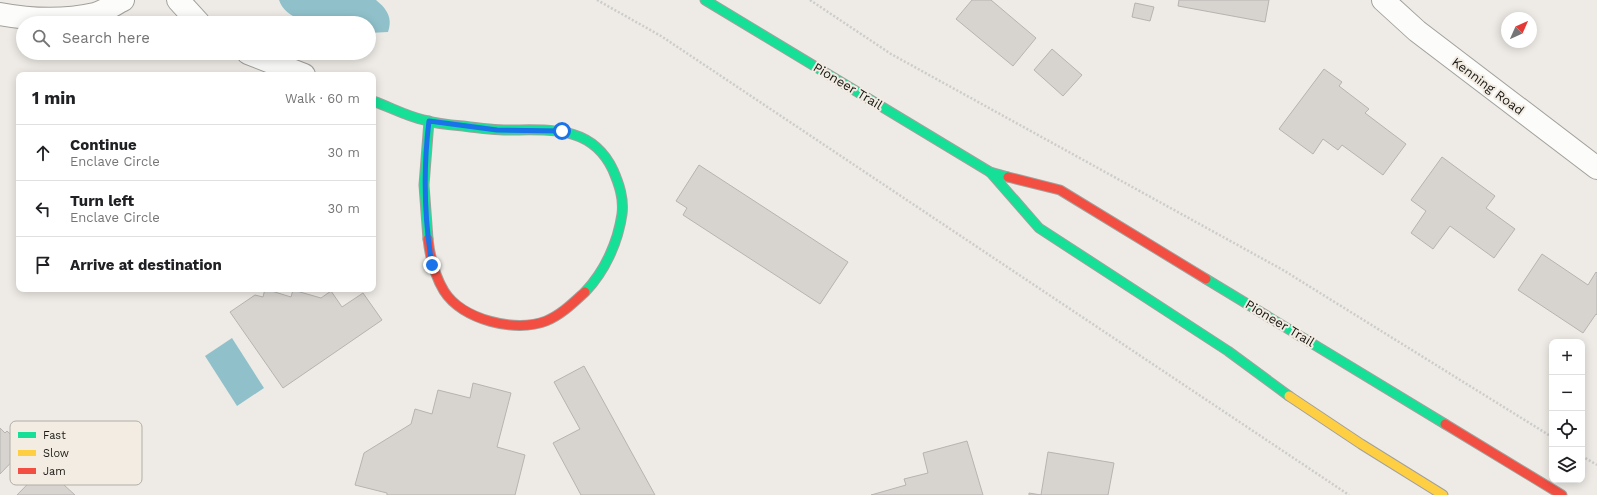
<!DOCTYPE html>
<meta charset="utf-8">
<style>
body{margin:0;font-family:"Work Sans",sans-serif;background:#f6f6f6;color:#202124}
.controls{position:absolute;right:12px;bottom:12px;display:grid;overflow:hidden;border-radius:8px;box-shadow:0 2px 10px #0003}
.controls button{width:36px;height:36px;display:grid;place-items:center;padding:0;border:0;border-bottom:1px solid #e0e0e0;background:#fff;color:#202124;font:20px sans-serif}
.compass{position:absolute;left:1501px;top:12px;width:36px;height:36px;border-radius:50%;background:#fff;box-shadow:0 2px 10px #0003;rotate:45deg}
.stop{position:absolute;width:12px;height:12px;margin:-9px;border:3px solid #1a73e8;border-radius:50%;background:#fff}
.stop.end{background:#1a73e8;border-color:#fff;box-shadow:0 1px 4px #0008}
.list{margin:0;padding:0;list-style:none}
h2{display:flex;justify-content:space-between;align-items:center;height:52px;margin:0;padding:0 16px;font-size:17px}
h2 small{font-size:13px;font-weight:400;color:#757577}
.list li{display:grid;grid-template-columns:26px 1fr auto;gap:12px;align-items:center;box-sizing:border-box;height:56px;padding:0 16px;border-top:1px solid #e0e0e0}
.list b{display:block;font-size:15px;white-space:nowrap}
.list p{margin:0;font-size:13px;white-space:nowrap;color:#757577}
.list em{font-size:13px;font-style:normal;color:#757577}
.icon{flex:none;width:22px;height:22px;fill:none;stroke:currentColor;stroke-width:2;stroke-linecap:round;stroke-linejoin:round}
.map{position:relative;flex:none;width:1597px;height:495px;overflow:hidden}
.search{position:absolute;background:#fff;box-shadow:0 2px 10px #0003;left:16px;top:16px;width:360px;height:44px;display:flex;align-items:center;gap:10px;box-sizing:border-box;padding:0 14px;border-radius:22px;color:#757577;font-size:15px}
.panel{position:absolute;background:#fff;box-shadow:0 2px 10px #0003;left:16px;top:72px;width:360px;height:220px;border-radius:8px}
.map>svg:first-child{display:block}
.water{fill:#90c1cb}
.building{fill:#d7d4d0;stroke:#b6b3b0}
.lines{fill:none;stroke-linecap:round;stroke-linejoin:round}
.street-casing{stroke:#a2a09c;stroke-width:24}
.fast-casing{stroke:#a2a09c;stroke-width:11}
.slow-casing{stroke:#a2a09c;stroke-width:11}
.jam-casing{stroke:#a2a09c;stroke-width:11}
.path{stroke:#ccccca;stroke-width:2.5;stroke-dasharray:2 2;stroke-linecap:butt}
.street{stroke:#fcfcfb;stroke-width:22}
.fast{stroke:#16e098;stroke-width:9}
.slow{stroke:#ffcf43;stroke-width:9}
.jam{stroke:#f24e42;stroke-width:9}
.route{stroke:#1a73e8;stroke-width:5}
.labels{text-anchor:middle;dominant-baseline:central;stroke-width:4;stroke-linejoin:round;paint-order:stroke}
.street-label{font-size:13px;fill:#1b1a16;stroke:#f2ece3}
.key{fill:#f2ece3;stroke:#b2ada6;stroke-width:1}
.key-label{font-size:11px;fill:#1b1a16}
</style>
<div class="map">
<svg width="1597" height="495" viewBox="0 0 1597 495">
<rect width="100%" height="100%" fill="#eeebe6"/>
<g class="water">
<path d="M279,0H376C387,9 393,18 388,32L369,33V23C343,23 290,31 279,0Z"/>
<path d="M232,338L264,388L237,406L205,356Z"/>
</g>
<g class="building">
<path d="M972,0H991L1036,38L1013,66L956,19Z"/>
<path d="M1179,0H1269L1265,22L1178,6Z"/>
<path d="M1135,3L1154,7L1150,21L1132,17Z"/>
<path d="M1052,49L1082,75L1063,96L1034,70Z"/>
<path d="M1324,69L1342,82L1339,86L1369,109L1365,113L1406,144L1383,175L1342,145L1338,150L1323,139L1313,154L1279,129Z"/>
<path d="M1442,157L1495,196L1486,208L1515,229L1494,258L1450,226L1433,249L1411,233L1426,211L1411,200Z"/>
<path d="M699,165L848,262L820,304L683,215L687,208L676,201Z"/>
<path d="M1542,254L1588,285L1596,272L1597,273V315L1596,314L1583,333L1518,290Z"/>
<path d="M265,289L291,297L293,290L321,298L331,291L342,307L363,293L382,320L283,388L230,312L255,295L263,297Z"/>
<path d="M584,366L655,495H581L553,443L580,429L554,382Z"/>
<path d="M473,383L511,393L497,447L525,455L515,495H387V493L355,485L364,453L411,424L415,409L432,414L438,390L470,398Z"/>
<path d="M0,428L5,433L7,431L25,448L0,474Z"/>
<path d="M967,441L983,495H871L906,485L904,479L928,473L923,453Z"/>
<path d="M1048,452L1114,463L1108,495H1029V493L1041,495Z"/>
<path d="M57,454L76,472L64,485L75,495H17Z"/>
</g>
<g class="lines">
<g class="street-casing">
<g id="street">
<path d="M178,0L199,23"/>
<path d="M1383,0L1417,31L1597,168"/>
<path d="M0,14C32,20 64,21 95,14C105,11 115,4 123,0"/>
<path d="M248,53L304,75"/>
</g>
</g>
<g class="fast-casing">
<g id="fast">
<path d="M705,0L990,172L1008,177"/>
<path d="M373,101C390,107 406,116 424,120C437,124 450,125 463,126C478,128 493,130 508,130C550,130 592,125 613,170C619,184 624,198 622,214C618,242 605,271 585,292"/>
<path d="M990,172L1039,228L1228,351L1289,396"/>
<path d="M428,239L424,185L429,121"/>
<path d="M1206,279L1445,424"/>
</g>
</g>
<g class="slow-casing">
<path id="slow" d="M1289,396L1361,444L1443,495"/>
</g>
<g class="jam-casing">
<g id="jam">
<path d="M1008,177L1060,190L1206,279"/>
<path d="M428,239C430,257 435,276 444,291C462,320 516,333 546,321C561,315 573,303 585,292"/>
<path d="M1445,424L1562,495"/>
</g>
</g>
<g class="path">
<path d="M597,0L661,36L1349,495"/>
<path d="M810,0L891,54L1283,270L1552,437"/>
<path d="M1582,456L1597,465"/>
</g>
<use href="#street" class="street"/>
<use href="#fast" class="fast"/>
<use href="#slow" class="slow"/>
<use href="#jam" class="jam"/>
</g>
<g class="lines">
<path class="route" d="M432,265C424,217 423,170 429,121L497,130L562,131"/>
</g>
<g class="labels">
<g class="street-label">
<text transform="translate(848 86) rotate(31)">Pioneer Trail</text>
<text transform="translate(1488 86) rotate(37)">Kenning Road</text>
<text transform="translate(1280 323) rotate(31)">Pioneer Trail</text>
</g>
</g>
<rect x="10" y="421" width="132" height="64" rx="6" class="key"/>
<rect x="18" y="432" width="18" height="6" fill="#16e098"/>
<rect x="18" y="450" width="18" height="6" fill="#ffcf43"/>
<rect x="18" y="468" width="18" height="6" fill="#f24e42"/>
<g class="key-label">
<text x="43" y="439">Fast</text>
<text x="43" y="457">Slow</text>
<text x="43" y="475">Jam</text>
</g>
</svg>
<div class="controls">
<button>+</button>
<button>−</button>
<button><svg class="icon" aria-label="locate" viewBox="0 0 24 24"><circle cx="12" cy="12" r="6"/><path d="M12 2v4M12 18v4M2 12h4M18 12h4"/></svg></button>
<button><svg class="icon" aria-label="layers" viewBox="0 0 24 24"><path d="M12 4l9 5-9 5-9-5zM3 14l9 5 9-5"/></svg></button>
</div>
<svg class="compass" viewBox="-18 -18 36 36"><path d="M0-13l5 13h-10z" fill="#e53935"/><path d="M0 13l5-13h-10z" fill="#757577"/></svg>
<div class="stop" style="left:562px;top:131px"></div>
<div class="stop end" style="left:432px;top:265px"></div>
<div class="search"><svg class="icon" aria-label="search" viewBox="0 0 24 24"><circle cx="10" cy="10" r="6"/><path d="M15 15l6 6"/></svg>Search here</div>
<section class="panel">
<h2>1 min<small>Walk · 60 m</small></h2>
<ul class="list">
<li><svg class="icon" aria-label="ahead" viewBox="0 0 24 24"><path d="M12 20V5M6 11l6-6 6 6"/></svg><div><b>Continue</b><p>Enclave Circle</p></div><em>30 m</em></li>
<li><svg class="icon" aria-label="left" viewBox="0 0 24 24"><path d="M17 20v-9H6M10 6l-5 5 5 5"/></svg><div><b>Turn left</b><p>Enclave Circle</p></div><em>30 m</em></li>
<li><svg class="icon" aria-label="arrive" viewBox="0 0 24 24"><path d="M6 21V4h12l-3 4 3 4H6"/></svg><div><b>Arrive at destination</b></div></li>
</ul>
</section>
</div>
